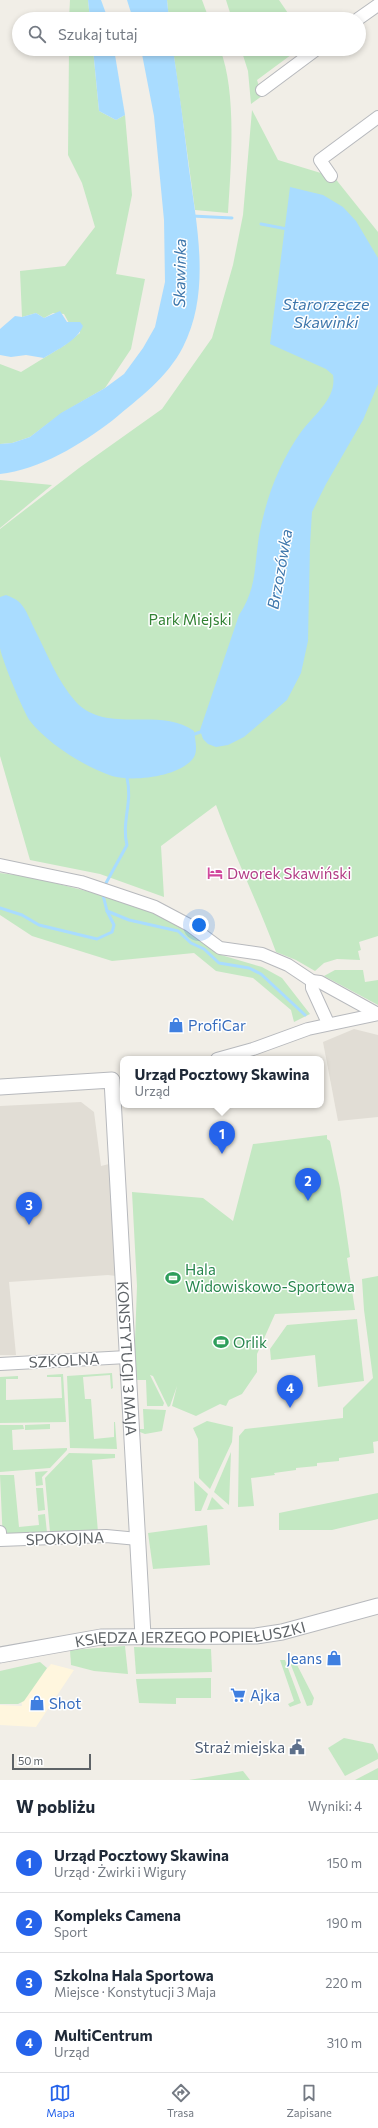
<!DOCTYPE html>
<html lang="pl">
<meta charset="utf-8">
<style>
body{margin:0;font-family:Commissioner,sans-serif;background:#f2f2f3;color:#1f2937}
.scale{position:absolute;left:12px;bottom:10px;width:79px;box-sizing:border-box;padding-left:4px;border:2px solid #5e6367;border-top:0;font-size:11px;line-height:14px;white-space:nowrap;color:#5e6367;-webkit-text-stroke:3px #fff;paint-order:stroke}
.you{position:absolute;left:199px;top:925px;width:14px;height:14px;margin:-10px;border:3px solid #fff;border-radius:50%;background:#1a73e8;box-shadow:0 0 0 6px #1a73e833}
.badge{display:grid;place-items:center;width:26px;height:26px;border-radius:50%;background:#2563eb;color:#fff;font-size:13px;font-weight:700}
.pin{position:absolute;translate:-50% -33px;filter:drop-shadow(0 1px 2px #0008)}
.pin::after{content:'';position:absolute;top:21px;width:14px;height:12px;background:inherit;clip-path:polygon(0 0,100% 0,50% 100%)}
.popup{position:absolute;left:120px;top:1056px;width:204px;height:52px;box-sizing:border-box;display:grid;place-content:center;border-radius:8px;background:#fff;filter:drop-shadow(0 1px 3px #0005);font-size:13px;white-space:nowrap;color:#747a83}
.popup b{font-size:15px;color:#1f2937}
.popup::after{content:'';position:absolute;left:50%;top:100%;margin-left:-8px;border:8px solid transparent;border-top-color:#fff}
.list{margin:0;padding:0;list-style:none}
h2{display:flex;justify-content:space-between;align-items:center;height:52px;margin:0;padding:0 16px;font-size:17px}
h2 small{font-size:13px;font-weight:400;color:#747a83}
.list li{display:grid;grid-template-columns:26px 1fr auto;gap:12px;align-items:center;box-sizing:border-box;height:60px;padding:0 16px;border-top:1px solid #e0e1e3}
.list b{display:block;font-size:15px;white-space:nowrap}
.list p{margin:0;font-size:13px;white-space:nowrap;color:#747a83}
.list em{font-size:13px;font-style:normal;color:#747a83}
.icon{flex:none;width:22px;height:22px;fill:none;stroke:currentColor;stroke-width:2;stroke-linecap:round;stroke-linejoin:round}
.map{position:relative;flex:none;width:378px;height:1780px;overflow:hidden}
.search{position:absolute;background:#fff;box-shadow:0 2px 6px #0003;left:12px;right:12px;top:12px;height:44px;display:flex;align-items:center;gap:10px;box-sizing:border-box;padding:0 14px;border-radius:22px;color:#747a83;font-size:15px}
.sheet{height:292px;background:#fff}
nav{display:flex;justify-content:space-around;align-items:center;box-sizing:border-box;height:56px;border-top:1px solid #e0e1e3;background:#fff;font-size:11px;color:#747a83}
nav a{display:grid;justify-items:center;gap:2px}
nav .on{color:#2563eb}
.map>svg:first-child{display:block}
.commercial{fill:#fff6de}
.education{fill:#e1ddd5}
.green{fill:#c4e8c3}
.water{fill:#a9dcff}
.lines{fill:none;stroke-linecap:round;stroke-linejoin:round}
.stream{stroke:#a9dcff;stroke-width:3}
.minor-casing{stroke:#b7b9bd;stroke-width:14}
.tertiary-casing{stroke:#b7b9bd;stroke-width:17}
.minor{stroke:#fff;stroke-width:12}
.tertiary{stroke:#fff;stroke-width:15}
.labels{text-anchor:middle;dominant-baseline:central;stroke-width:3;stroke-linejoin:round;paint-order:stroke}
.park-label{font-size:15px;fill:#328234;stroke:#fff}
.hotel-label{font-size:15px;fill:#b23c85;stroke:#fff;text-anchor:start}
.shop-label{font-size:15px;fill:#366cbe;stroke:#fff;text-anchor:start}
.leisure-label{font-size:15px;fill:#27864d;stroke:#fff;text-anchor:start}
.street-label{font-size:15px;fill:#5e6367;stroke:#fff}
.service-label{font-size:15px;fill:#4e5e75;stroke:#fff;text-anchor:end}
.water-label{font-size:16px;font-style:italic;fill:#3e77ac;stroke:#fff}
</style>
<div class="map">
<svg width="378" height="1780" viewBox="0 0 378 1780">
<rect width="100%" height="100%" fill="#f1eee7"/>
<path class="commercial" d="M51,1664L74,1670L36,1727L0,1725V1705L22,1706L21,1698Z"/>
<g class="education">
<path d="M354,1029L378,1035V1117L338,1121L323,1042Z"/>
<path d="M81,1102L94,1112L101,1166L109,1164L116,1276L108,1275L9,1282L16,1355H0V1106Z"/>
</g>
<g class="green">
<path d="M70,0H88L90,19H69Z"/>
<path d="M167,0H202L209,19H169Z"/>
<path d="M226,0H279L292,19H232Z"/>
<path d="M69,49H93L99,111L116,120L125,115L132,195L116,274L145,279L131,349L105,388L62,413L30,437L12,443L0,444V364L21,372L65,345L80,333V322L69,323L64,314L53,313L44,318L36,313L22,317L20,271L65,266L95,227L82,183L68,155Z"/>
<path d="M173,49H220C237,92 231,167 228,213L195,210Z"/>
<path d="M241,49H299L257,80L262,96L251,104L248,71Z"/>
<path d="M252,110L278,160L334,177L378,232V936L359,942L361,950L358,951L360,960L337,959L324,963L315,971L296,960L276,952C258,903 234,855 216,805L161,846L164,897L100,874L30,860L0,756V529L79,468L162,409L212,338L233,265L243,215Z"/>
<path d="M0,480L52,485L0,528Z"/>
<path d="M0,873L31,877L94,893L152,912L188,932L221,955L262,967L282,978L310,1014L294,1022L291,1010L253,978L216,971L194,953L112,961L32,936L0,915Z"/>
<path d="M335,970H363L365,982L378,980V1005L324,976Z"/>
<path d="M327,1135V1139L330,1141L340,1188L350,1257L347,1258L355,1310L275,1314L257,1354V1372L242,1394L229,1400L226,1406L220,1404L196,1416L172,1406L177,1386L170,1406L168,1407L153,1376L150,1375L164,1403L163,1406H147L146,1380H136L134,1368L137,1286L132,1192L203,1198L233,1221L253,1144Z"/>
<path d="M378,1276V1441L373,1442L374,1453L339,1458V1461L317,1463V1466L296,1468V1470L274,1473L275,1475L251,1478L254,1506L238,1507L239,1436L245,1429L343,1418V1408L373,1378L364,1310L362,1279Z"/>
<path d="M357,1319L364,1381L318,1387L315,1355L271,1360L270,1349L287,1325Z"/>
<path d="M112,1373L113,1388L111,1389L110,1375L83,1377L85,1399H91L94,1439L114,1437V1422H115L117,1449L70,1448L67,1376Z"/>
<path d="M63,1374L66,1422L0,1423V1377L18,1376V1379H6V1400L62,1398L61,1377H47V1375Z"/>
<path d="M143,1409L166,1410L162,1431L145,1434L140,1432L138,1429H144Z"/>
<path d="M207,1421L233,1427L232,1442L210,1489L199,1478L198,1439L193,1428Z"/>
<path d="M50,1424V1429L25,1430V1425Z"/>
<path d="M0,1425H23L24,1429L12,1430L13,1450L67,1448V1450L50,1468L0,1472Z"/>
<path d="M231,1452L229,1505L214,1492Z"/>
<path d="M69,1453L115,1454V1458L92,1460L98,1532L121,1531L122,1534L50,1532L45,1478Z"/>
<path d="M48,1471L42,1477L43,1485L36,1486L35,1472Z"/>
<path d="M0,1475H14L19,1527L39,1525L38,1515L45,1514L48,1542L3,1543Z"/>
<path d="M194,1481L208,1494L201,1511H195Z"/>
<path d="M36,1488H43L45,1510L38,1511Z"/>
<path d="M378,1493V1519L332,1530H279V1513Z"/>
<path d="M212,1497L224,1509L207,1510Z"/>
<path d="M207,1525L210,1565L153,1569L148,1533Z"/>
<path d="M125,1646L128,1674L94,1671L71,1665L70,1650Z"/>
<path d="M134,1647L211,1649L212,1672L136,1674Z"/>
<path d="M287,1655H289L291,1660L294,1659L314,1698L312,1705L307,1706Z"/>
<path d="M280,1660H285L301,1703L290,1707L288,1704L294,1701Z"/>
<path d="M40,1662L47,1668L24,1701L18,1704H0V1671Z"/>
<path d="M211,1678V1698H176V1704L139,1703L136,1679Z"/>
<path d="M344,1738L373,1744L378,1754V1759L345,1776L328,1748Z"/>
<path d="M378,1768V1780H355Z"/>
<path d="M243,1771L250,1780H189Z"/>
</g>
<g class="water">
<path d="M88,0H101L108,19H90Z"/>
<path d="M127,0H167L169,19H133Z"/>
<path d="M93,49H114L125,115L116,120L99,111Z"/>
<path d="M141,49H173C179,89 184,129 189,169C197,227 211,292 183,347C167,378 139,398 113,420C82,444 39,470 0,474V444L12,443L30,437L61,413L105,388L124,374L143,348L155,327L165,282L164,220L154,116Z"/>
<path d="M290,187L323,195L343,207L356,221L378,258V384L363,420L326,484L312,512L310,545L308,641L301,673L287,700L244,737L228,745L216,747L208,744L203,739L200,730L239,615C257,588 254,567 259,536C266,498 279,463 301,432C314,414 337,399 333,375L326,369L270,344Z"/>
<path d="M60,311L67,322H80L83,326C77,341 58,349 44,358L26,355L11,357L0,355V329L15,316L22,317L36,313L44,318Z"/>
<path d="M6,595C11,597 17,599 21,604C27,611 30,620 34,628C47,653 57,681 76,702C107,735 160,706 194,731C195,739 198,750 194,757C181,777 133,782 112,776C85,767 48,744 30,721C23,711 2,660 0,648C0,632 0,613 0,597Z"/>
</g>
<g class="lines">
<g class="stream">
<path d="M192,216L232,218"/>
<path d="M261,224L287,229"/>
<path d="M192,735L203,731"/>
<path d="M106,883L127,845C121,823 133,802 127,778L129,776"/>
<path d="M0,908L22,915L39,925L97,939L112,932L114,925L107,911L103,895"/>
<path d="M107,911L129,920L178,931L191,943L204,949L219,963L249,968L261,974L305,1015"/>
</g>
<g class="minor-casing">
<g id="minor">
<path d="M358,19L378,5"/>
<path d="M262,90L317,49"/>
<path d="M331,176L320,160L378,117"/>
<path d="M0,865L81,882L155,907L189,925L220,948L262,954L288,965L312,981L320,982L378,1014"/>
<path d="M312,981V988L328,1023"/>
<path d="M217,1059L253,1049L308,1029L378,1014"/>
<path d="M0,1364L127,1357"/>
<path d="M0,1532V1540L106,1536L138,1539"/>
</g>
</g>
<g class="tertiary-casing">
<g id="tertiary">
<path id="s1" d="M0,1087L112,1080L143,1636"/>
<path id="s2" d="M0,1655L101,1637L256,1636L282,1632L378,1606"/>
</g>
</g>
<use href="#minor" class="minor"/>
<use href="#tertiary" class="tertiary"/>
</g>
<defs>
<g id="hotel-bare" transform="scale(1.2)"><path d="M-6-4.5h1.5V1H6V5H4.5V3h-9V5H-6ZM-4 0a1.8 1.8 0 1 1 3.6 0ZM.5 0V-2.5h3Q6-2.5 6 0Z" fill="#d1479c" stroke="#fff" stroke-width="2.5" paint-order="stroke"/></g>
<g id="shop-bare" transform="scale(1.2)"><path d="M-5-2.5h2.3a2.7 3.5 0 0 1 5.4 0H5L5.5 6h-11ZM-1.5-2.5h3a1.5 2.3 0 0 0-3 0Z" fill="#3f7fe0" stroke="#fff" stroke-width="2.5" paint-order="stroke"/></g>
<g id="stadium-bare" transform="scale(1.2)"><path d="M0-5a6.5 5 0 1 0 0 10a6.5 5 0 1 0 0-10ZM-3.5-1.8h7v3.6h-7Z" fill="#2e9e5b" stroke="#fff" stroke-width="2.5" paint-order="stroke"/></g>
<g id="supermarket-bare" transform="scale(1.2)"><path d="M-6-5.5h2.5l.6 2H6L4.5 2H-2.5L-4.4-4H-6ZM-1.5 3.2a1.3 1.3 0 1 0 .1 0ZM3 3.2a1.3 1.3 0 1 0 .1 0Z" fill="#3f7fe0" stroke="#fff" stroke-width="2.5" paint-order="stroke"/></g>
<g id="civic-bare" transform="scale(1.2)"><path d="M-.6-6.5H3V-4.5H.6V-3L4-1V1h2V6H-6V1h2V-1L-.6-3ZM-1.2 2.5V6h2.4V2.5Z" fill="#5c6f8a" stroke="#fff" stroke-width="2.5" paint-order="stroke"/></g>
</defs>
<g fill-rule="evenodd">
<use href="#hotel-bare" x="215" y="873"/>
<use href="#shop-bare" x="176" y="1025"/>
<use href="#stadium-bare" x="173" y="1278"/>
<use href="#stadium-bare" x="221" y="1342"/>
<use href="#shop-bare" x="334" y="1658"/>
<use href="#supermarket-bare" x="238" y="1695"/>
<use href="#shop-bare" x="37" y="1703"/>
<use href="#civic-bare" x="297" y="1747"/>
</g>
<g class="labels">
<g class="park-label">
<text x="190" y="619">Park Miejski</text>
</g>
<g class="hotel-label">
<text x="227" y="873">Dworek Skawiński</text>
</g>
<g class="shop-label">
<text x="188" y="1025">ProfiCar</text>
<text x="322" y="1658" text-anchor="end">Jeans</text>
<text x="250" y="1695">Ajka</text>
<text x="49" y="1703">Shot</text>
</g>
<g class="leisure-label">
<text x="185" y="1269">Hala<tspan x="185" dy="17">Widowiskowo-Sportowa</tspan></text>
<text x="233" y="1342">Orlik</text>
</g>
<g class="street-label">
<text stroke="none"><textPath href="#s1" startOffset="391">KONSTYTUCJI 3 MAJA</textPath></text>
<text transform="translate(64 1360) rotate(-3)">SZKOLNA</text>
<text transform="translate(65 1538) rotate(-2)">SPOKOJNA</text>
<text stroke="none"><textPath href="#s2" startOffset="192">KSIĘDZA JERZEGO POPIEŁUSZKI</textPath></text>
</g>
<g class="service-label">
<text x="285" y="1747">Straż miejska</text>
</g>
<g class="water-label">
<text transform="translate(179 273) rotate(-89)">Skawinka</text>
<text x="326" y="303">Starorzecze<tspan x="326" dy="18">Skawinki</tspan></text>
<text transform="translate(279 569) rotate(-80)">Brzozówka</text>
</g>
</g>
</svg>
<div class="scale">50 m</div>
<div class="you"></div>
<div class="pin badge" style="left:222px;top:1154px">1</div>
<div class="popup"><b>Urząd Pocztowy Skawina</b>Urząd</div>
<div class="pin badge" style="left:308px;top:1201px">2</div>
<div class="pin badge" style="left:29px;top:1225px">3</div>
<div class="pin badge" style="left:290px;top:1408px">4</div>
<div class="search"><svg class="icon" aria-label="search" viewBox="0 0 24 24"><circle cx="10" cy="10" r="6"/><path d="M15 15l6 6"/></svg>Szukaj tutaj</div>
</div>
<section class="sheet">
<h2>W pobliżu<small>Wyniki: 4</small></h2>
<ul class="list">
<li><span class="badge">1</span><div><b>Urząd Pocztowy Skawina</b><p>Urząd · Żwirki i Wigury</p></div><em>150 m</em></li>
<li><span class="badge">2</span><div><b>Kompleks Camena</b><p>Sport</p></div><em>190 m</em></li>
<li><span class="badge">3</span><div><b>Szkolna Hala Sportowa</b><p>Miejsce · Konstytucji 3 Maja</p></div><em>220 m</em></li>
<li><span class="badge">4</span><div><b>MultiCentrum</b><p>Urząd</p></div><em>310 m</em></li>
</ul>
</section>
<nav>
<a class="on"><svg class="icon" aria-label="map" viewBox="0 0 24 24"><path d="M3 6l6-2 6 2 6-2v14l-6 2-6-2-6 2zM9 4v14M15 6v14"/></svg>Mapa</a>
<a><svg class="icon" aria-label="directions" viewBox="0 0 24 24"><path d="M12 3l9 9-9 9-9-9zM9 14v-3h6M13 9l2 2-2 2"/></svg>Trasa</a>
<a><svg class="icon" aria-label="saved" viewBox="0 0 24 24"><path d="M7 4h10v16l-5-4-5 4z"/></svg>Zapisane</a>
</nav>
